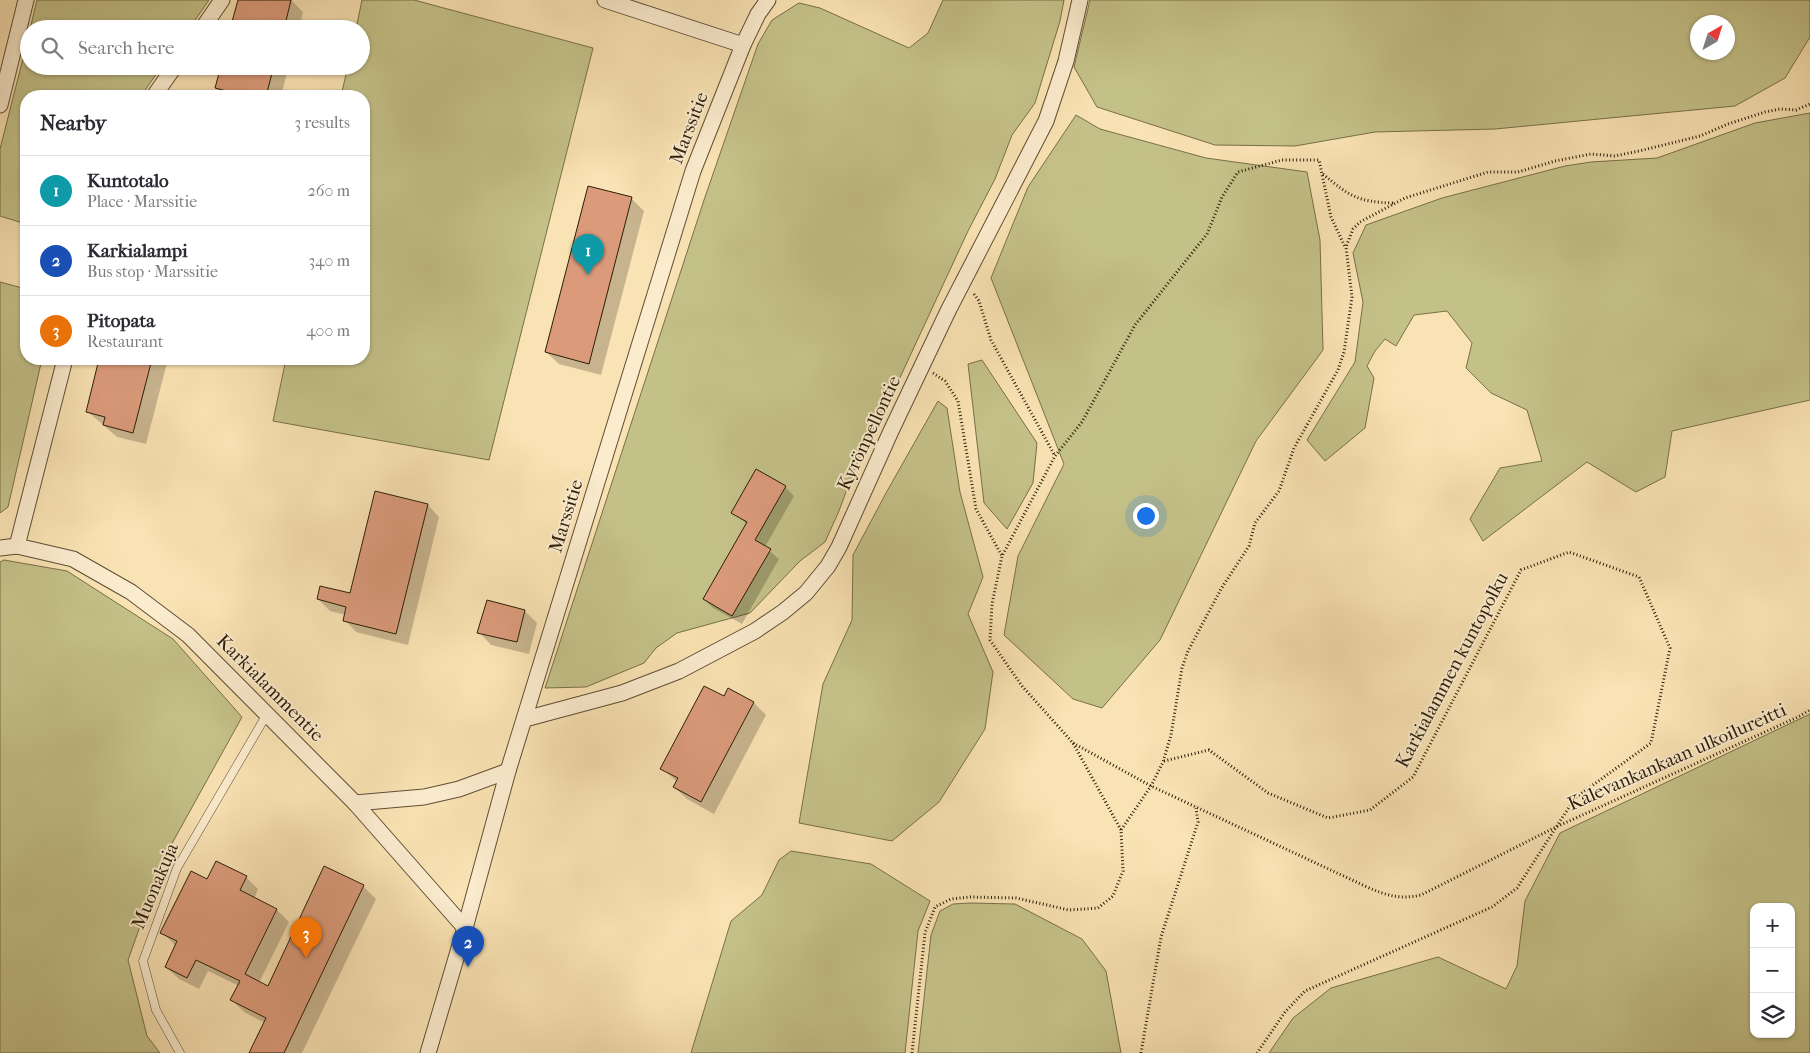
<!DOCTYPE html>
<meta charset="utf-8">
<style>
body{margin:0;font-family:"IM FELL French Canon",serif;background:#f7f7f7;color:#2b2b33}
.controls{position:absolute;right:15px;bottom:15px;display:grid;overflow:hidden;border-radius:10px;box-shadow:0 1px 4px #0004}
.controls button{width:45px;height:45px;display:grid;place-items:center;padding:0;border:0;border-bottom:1px solid #e1e1e2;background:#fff;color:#2b2b33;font:25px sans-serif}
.compass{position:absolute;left:1690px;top:15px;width:45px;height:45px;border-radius:50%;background:#fff;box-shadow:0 1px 4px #0004;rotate:39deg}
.you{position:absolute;left:1145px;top:515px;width:18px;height:18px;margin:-12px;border:4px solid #fff;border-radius:50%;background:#1a73e8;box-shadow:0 0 0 8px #1a73e833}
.badge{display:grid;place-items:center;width:32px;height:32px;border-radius:50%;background:#8f2418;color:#fff;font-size:16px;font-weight:700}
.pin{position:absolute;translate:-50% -41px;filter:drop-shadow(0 1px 2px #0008)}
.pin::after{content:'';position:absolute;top:26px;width:18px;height:15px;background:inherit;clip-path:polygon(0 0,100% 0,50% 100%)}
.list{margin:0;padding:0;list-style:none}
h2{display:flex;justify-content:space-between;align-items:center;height:65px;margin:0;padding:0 20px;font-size:21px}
h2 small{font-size:16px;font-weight:400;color:#7c7c81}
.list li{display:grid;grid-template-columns:32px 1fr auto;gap:15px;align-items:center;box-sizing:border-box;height:70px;padding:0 20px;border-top:1px solid #e1e1e2}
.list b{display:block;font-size:19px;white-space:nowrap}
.list p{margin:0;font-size:16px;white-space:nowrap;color:#7c7c81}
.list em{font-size:16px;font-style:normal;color:#7c7c81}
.icon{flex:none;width:28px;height:28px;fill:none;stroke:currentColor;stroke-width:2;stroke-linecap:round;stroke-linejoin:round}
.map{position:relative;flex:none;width:1810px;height:1053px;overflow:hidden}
.search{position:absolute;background:#fff;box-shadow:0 1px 4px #0004;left:20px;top:20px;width:350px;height:55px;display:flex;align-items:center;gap:12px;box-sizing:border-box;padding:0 18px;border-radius:28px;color:#7c7c81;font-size:19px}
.panel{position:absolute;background:#fff;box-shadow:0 1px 4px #0004;left:20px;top:90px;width:350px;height:275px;border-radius:20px}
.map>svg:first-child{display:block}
.green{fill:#c4c188;stroke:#786f48;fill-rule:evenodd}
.shadow{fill:#0003}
.building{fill:#db9b7b;stroke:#2b1d09}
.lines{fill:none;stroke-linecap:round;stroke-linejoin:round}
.lane-casing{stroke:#5e4e34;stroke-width:9}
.street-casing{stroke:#5e4e34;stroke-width:17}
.path{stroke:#2b1d09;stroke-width:3;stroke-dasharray:1 2.5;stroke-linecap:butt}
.lane{stroke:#fbecce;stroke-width:8}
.street{stroke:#fbecce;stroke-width:15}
.labels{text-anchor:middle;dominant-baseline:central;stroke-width:4;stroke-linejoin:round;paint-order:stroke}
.street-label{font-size:19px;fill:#2b1d09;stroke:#fbecce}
</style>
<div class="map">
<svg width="1810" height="1053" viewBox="0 0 1810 1053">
<rect width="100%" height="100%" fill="#f9e2b3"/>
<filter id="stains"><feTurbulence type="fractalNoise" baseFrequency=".004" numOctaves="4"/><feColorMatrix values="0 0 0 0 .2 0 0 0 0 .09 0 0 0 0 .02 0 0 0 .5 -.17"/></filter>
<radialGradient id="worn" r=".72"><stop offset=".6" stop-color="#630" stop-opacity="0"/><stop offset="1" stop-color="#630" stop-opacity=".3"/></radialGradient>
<g class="green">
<path d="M37,0H209L189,29H30Z"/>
<path d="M362,0H414L593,48L489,460L273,421L286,359H364V96H341L348,66H361V29H356Z"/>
<path d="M943,0H1064L1060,21L1035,103L1012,135L995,179L968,231L897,384L869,437L854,470L839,511L825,542L800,561L750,613L677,633L656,648L644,663L586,687L545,688L704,200L758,44L772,20L799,3L820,8L909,48L928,33Z"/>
<path d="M1090,0H1810V37L1785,78L1735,106L1495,129L1375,132L1295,146L1215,145L1097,107L1074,67ZM1698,22H1728V52H1698Z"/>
<path d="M29,35V66H162L141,96H26V224L0,216V149Z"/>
<path d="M1810,113V400L1672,431L1665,477L1636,492L1587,462L1483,541L1470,519L1500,468L1542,461L1527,410L1491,393L1466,368L1472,343L1447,311L1414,315L1396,346L1385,339L1375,351L1367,366L1374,378L1365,428L1325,461L1307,440L1355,362L1363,302L1353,253L1366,225L1442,198L1565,166L1591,162L1657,158L1755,123Z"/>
<path d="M1076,115L1100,129L1206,158L1307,172L1320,240L1323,350L1256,441L1160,640L1102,708L1073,699L1004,635L1018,556L1064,464L991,278L1028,187Z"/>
<path d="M0,282L26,289V359H42L8,507L0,513Z"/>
<path d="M982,360L1037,443L1033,483L1007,529L984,503L968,364Z"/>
<path d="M938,401L947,408L960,492L983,577L968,614L993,672L985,729L939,802L892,841L799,823L823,684L852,620L853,555L886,493Z"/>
<path d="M4,560L67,571L173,639L242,717L165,856L128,960L147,1036L160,1053H0V562Z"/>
<path d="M1810,714V1053H1269L1293,1018L1331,988L1438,957L1506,989L1517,966L1525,901L1560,833ZM1754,907H1791V1034H1754Z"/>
<path d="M791,851L871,864L930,901L918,931L905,1053H691L731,921L762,895L779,860Z"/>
<path d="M970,903L1015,904L1082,939L1106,971L1121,1053H918L931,935L940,911L953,904Z"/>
</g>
<g class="shadow">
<path d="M239,0H291L303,12L299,29H232Z"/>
<path d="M222,66H289L281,96H225L216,88Z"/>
<path d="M631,198L644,211L601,375L559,364L546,352Z"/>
<path d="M101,359H168L146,444L117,437L87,411Z"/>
<path d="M785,487L794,496L765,547L779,559L742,624L713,608L704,599L747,524L733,512Z"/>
<path d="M428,505L439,517L408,645L356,632L345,620L346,615L330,611L318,599L351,595Z"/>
<path d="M525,611L537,623L529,654L491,645L479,632Z"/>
<path d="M728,690L754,703L766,715L714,814L687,799L674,787L677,782L662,768L724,698Z"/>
<path d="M325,868L363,886L376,899L302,1053H250L265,1023L244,1012L232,1000L239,986L208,971L199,989L179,979L166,967L176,946L162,932L208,881L246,877L258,889L254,899L277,910L289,922L259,983L269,988Z"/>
</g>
<g class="building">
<path d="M238,0H291L284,29H230Z"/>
<path d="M221,66H274L266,96H233L234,93L215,88Z"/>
<path d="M588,186L632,197L589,364L545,352Z"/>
<path d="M99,359H152L133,433L103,425L105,417L86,412Z"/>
<path d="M756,469L786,486L755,540L771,549L732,616L703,599L747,522L731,513Z"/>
<path d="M375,491L428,504L396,634L343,621L346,607L317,599L320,586L350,593Z"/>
<path d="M487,600L525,610L517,642L477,633Z"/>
<path d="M704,686L724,696L728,688L754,702L701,802L673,787L678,778L660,769Z"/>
<path d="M216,861L247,876L240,890L277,909L245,974L268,986L324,866L364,885L284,1053H249L266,1018L230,1000L240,981L196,960L187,978L165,967L177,941L160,933L191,871L207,879Z"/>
</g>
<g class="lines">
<g class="lane-casing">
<path id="lane" d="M180,1053L156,1010L143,961L177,868L267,714"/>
</g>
<g class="street-casing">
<g id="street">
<path d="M605,0L743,45"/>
<path d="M202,29L222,0"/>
<path d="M154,96L175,66"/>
<path d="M0,105L26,0"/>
<path d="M17,546L65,359"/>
<path d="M0,548L17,546L73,559L131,592L188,635L355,803L465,928"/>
<path d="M525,719L622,693L679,671L755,631L783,612L806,593L828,566L839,547L891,431L948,311L1046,121L1066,61L1080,0"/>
<path d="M355,803L424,797L459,789L508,771"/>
<path d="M428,1053L465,928L508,771L693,171L743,45L758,14L768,0"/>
</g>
</g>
<g class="path">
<path d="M1323,174C1349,196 1358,202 1393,203"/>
<path d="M974,294L979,301L991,340L1055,456"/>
<path d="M933,373L945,381L958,401L976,509L1002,556"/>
<path d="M1073,743L1151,786L1365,886C1385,895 1399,900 1421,895L1556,827L1798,717L1810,710"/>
<path d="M1164,761L1209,750L1268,793L1328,818L1370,810L1413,777L1521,570L1569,552L1639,577L1670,648L1651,743L1575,798L1517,888L1492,907L1305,991L1285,1012L1257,1053"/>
<path d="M1121,830L1073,743L1022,686L990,640L992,604L1002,556L1055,456L1082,422L1135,325L1207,234L1222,197L1238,172L1282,160H1319L1331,217L1345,247"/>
<path d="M912,1053L925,933L935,907L951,899L970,897L1016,898L1069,910L1098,908L1113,896L1123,871L1121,830L1151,786L1163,762L1171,735L1182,668L1188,651L1221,589L1249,546L1255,523L1279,491L1294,448L1338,370L1344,352L1352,297L1346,247L1353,229L1360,222L1405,198L1488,172H1518L1555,161L1591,154L1615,156L1639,151L1700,136L1728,124L1765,112L1780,109L1796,110L1810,104"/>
<path d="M1141,1053L1161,937L1198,822L1196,808"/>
</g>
<use href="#lane" class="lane"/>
<use href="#street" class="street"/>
</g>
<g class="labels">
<g class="street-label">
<text transform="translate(689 128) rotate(-69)">Marssitie</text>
<text transform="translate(869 433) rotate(-65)">Kyrönpellontie</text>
<text transform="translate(566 516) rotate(-73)">Marssitie</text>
<text transform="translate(1452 670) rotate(-62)">Karkialammen kuntopolku</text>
<text transform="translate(270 688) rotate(45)">Karkialammentie</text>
<text transform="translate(1677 757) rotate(-24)">Kalevankankaan ulkoilureitti</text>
<text transform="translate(155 886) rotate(-67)">Muonakuja</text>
</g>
</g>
<rect width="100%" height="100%" filter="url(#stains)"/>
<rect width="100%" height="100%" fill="url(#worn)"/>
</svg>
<div class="controls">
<button>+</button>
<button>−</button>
<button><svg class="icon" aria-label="layers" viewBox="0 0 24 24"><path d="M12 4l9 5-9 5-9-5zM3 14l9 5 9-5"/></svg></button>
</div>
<svg class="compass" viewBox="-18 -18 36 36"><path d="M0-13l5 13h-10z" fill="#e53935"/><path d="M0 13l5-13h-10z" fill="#7c7c81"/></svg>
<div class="you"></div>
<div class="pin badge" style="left:588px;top:275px;background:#0f9aa8">1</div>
<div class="pin badge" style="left:468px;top:967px;background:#1a4fb4">2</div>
<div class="pin badge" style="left:306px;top:958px;background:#e8710a">3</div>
<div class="search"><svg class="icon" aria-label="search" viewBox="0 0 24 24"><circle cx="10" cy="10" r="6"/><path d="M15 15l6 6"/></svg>Search here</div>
<section class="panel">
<h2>Nearby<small>3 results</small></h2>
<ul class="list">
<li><span class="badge" style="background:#0f9aa8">1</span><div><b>Kuntotalo</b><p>Place · Marssitie</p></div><em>260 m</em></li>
<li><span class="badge" style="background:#1a4fb4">2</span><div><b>Karkialampi</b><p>Bus stop · Marssitie</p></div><em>340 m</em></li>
<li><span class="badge" style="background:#e8710a">3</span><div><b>Pitopata</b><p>Restaurant</p></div><em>400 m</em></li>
</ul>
</section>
</div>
